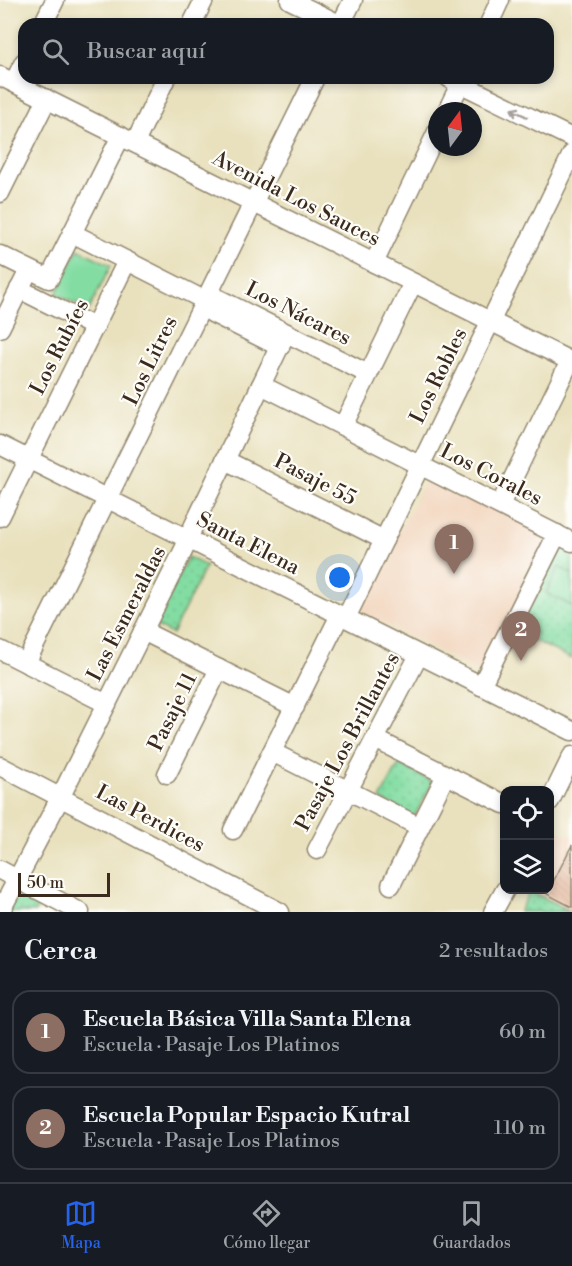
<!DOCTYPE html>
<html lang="es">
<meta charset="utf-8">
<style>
body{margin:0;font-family:"Libre Bodoni",serif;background:#242831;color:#f1f3f6}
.controls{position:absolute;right:18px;bottom:18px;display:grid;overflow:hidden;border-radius:12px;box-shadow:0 3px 9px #0003}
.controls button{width:54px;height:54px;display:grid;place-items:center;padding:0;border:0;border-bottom:2px solid #363941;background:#171b24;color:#f1f3f6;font:30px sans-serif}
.compass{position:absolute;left:428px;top:102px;width:54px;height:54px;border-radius:50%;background:#171b24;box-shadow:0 3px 9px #0003;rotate:15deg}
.scale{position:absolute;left:18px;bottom:15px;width:92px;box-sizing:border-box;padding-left:6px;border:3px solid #3b2a1e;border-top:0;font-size:16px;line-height:21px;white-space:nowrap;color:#3b2a1e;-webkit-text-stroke:4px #fdfcf7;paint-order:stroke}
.you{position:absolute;left:340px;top:578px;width:21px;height:21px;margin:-15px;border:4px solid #fff;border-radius:50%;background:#1a73e8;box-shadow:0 0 0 9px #1a73e833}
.badge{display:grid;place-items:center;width:39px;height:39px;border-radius:50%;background:#2563eb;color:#fff;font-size:20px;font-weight:700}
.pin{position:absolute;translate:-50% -50px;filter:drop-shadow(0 2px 3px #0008)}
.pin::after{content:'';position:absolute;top:32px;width:21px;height:18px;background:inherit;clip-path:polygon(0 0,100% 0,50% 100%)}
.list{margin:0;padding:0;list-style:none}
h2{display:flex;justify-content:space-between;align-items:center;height:78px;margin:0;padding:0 24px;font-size:26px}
h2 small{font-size:20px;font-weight:400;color:#9ea1a6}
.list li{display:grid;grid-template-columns:39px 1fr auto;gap:18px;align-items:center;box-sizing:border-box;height:84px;margin:0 12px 12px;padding:0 12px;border:2px solid #363941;border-radius:18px}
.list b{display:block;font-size:22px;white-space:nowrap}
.list p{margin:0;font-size:20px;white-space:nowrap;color:#9ea1a6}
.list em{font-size:20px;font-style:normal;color:#9ea1a6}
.icon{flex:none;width:33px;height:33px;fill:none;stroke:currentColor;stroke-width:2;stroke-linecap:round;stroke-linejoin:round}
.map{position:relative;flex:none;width:572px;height:912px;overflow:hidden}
.search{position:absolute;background:#171b24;box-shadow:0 3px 9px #0003;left:18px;right:18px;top:18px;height:66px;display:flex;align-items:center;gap:15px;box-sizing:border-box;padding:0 21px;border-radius:18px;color:#9ea1a6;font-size:22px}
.sheet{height:270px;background:#171b24}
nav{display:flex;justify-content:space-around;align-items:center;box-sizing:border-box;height:84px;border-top:2px solid #363941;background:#171b24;font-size:16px;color:#9ea1a6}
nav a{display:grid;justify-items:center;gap:3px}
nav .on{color:#2563eb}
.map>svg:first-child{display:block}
.built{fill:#f2d5bd}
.grass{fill:url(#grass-dots);stroke:#5f8460;stroke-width:1.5}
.garden{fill:#83dda3;stroke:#5f8460;stroke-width:1.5}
.building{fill:url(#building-back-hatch)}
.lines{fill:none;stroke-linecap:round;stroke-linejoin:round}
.minor-casing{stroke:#92866e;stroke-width:21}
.minor{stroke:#fff;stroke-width:18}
.oneway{stroke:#a79f9a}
.labels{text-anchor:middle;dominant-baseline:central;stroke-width:4.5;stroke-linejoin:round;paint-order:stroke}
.street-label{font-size:21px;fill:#3b2a1e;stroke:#fdfcf7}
</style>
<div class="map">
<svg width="572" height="912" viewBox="0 0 572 912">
<defs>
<pattern id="grass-dots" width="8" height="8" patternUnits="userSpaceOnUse" patternTransform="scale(1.5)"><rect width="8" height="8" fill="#83dda3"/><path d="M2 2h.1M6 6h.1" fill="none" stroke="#72be8c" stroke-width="1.8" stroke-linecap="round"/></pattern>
<pattern id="building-back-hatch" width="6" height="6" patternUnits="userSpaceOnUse" patternTransform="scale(1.5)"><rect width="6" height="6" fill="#e4b89d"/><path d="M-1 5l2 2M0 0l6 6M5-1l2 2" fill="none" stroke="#c49e87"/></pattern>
</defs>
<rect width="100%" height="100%" fill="#fdfcf7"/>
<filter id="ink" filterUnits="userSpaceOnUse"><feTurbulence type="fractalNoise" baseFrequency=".0167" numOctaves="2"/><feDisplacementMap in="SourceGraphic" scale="12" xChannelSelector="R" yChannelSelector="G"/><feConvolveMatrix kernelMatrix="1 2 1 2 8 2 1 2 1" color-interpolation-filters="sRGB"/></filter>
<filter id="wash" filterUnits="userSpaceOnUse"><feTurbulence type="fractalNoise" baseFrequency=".008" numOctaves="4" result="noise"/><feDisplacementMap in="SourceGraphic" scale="24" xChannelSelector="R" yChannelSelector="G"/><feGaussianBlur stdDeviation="1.35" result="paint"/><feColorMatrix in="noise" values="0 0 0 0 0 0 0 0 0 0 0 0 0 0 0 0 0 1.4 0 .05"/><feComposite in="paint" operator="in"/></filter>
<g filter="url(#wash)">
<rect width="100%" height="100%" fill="#e9e1be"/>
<g class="built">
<path d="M428,476L549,537L480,672L359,611Z"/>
<path d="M559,831L572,837V912L530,891V890H550V850Z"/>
</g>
<g class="grass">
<path d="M558,542L572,549V659L514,631Z"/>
<path d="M188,557L206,566L172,634L154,625Z"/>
<path d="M399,764L433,782L414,817L380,799Z"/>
<path d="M530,891L572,912H519Z"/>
<path d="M16,892L39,904L35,912H6Z"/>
</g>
<g class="garden">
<path d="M78,249L111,265L89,310L56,294Z"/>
<path d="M559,567L572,574V606L546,593Z"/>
</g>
<g id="blocks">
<path class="building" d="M572,845V907L547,894Z"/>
</g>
</g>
<g filter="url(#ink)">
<use href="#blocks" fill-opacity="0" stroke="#92866e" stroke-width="1.5"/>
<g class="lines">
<g class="minor-casing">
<g id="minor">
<path d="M290,0L339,24"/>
<path d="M43,24L55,0"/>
<path d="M192,24L204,0"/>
<path d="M341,24L353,0"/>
<path d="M489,24L500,0"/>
<path d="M0,76L572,362"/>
<path d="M449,78L572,138"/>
<path d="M14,82L24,62"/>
<path d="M447,111L463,78"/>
<path d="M135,143L166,78"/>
<path d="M0,193L47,99"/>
<path d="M72,233L206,301L212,313L280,347"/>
<path d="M0,255L49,279L121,136"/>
<path d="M374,263L437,132"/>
<path d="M19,289L95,327"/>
<path d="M206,301L219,299L368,374"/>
<path d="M0,328L25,278"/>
<path d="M261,385L572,542"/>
<path d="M343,426L413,283"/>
<path d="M0,445L572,731"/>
<path d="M225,460L384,540"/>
<path d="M500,505L570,361"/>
<path d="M0,517L127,261"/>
<path d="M346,618L572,154"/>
<path d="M143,631L295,707"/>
<path d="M0,650L107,704"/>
<path d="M26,663L315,78"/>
<path d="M481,686L557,534"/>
<path d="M375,739L504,804"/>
<path d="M272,752L420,827"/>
<path d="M0,766L280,912"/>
<path d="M167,774L219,669"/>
<path d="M550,801L572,756"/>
<path d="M233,830L340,615"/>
<path d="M317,850L419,655"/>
<path d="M0,870L80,912"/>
<path d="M391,885L446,775"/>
<path d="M0,912L60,798L189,539L193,527L286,333"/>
<path d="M493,912L505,890"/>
</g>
</g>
<use href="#minor" class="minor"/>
</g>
<defs><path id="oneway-shaft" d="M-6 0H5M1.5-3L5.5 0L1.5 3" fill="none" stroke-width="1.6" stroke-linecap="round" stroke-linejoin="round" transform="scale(1.5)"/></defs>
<use class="oneway" href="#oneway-shaft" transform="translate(519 113) rotate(-154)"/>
</g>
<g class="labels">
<g class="street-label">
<text transform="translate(296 199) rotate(27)">Avenida Los Sauces</text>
<text transform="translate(298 314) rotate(27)">Los Nácares</text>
<text transform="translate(60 347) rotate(-63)">Los Rubíes</text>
<text transform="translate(151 361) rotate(-64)">Los Litres</text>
<text transform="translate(439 376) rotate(-64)">Los Robles</text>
<text transform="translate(491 475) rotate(27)">Los Corales</text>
<text transform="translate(315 480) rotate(27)">Pasaje 55</text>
<text transform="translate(248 544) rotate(27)">Santa Elena</text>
<text transform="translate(127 614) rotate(-63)">Las Esmeraldas</text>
<text transform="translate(173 712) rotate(-64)">Pasaje 11</text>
<text transform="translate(348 742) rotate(-62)">Pasaje Los Brillantes</text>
<text transform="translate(150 819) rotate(28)">Las Perdices</text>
</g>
</g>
</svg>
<div class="controls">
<button><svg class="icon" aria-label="locate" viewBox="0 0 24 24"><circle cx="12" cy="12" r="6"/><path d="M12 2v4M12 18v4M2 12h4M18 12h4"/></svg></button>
<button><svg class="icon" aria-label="layers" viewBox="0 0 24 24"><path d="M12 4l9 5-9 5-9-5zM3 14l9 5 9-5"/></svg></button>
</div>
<svg class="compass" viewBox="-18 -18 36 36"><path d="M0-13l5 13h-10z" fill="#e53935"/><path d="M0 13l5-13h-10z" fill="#9ea1a6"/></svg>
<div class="scale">50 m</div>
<div class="you"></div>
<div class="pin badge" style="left:454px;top:574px;background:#8d6e63">1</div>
<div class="pin badge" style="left:521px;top:661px;background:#8d6e63">2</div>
<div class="search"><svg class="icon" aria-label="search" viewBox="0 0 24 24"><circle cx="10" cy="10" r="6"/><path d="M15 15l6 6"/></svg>Buscar aquí</div>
</div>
<section class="sheet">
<h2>Cerca<small>2 resultados</small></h2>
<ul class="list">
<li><span class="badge" style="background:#8d6e63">1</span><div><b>Escuela Básica Villa Santa Elena</b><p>Escuela · Pasaje Los Platinos</p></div><em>60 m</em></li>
<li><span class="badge" style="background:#8d6e63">2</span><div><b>Escuela Popular Espacio Kutral</b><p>Escuela · Pasaje Los Platinos</p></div><em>110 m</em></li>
</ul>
</section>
<nav>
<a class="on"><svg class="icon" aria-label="map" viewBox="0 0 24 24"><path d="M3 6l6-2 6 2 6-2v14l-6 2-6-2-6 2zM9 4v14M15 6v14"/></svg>Mapa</a>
<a><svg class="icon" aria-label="directions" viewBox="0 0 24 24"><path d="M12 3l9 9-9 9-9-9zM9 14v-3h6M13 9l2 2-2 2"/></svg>Cómo llegar</a>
<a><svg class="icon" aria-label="saved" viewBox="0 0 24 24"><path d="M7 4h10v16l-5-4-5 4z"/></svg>Guardados</a>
</nav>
